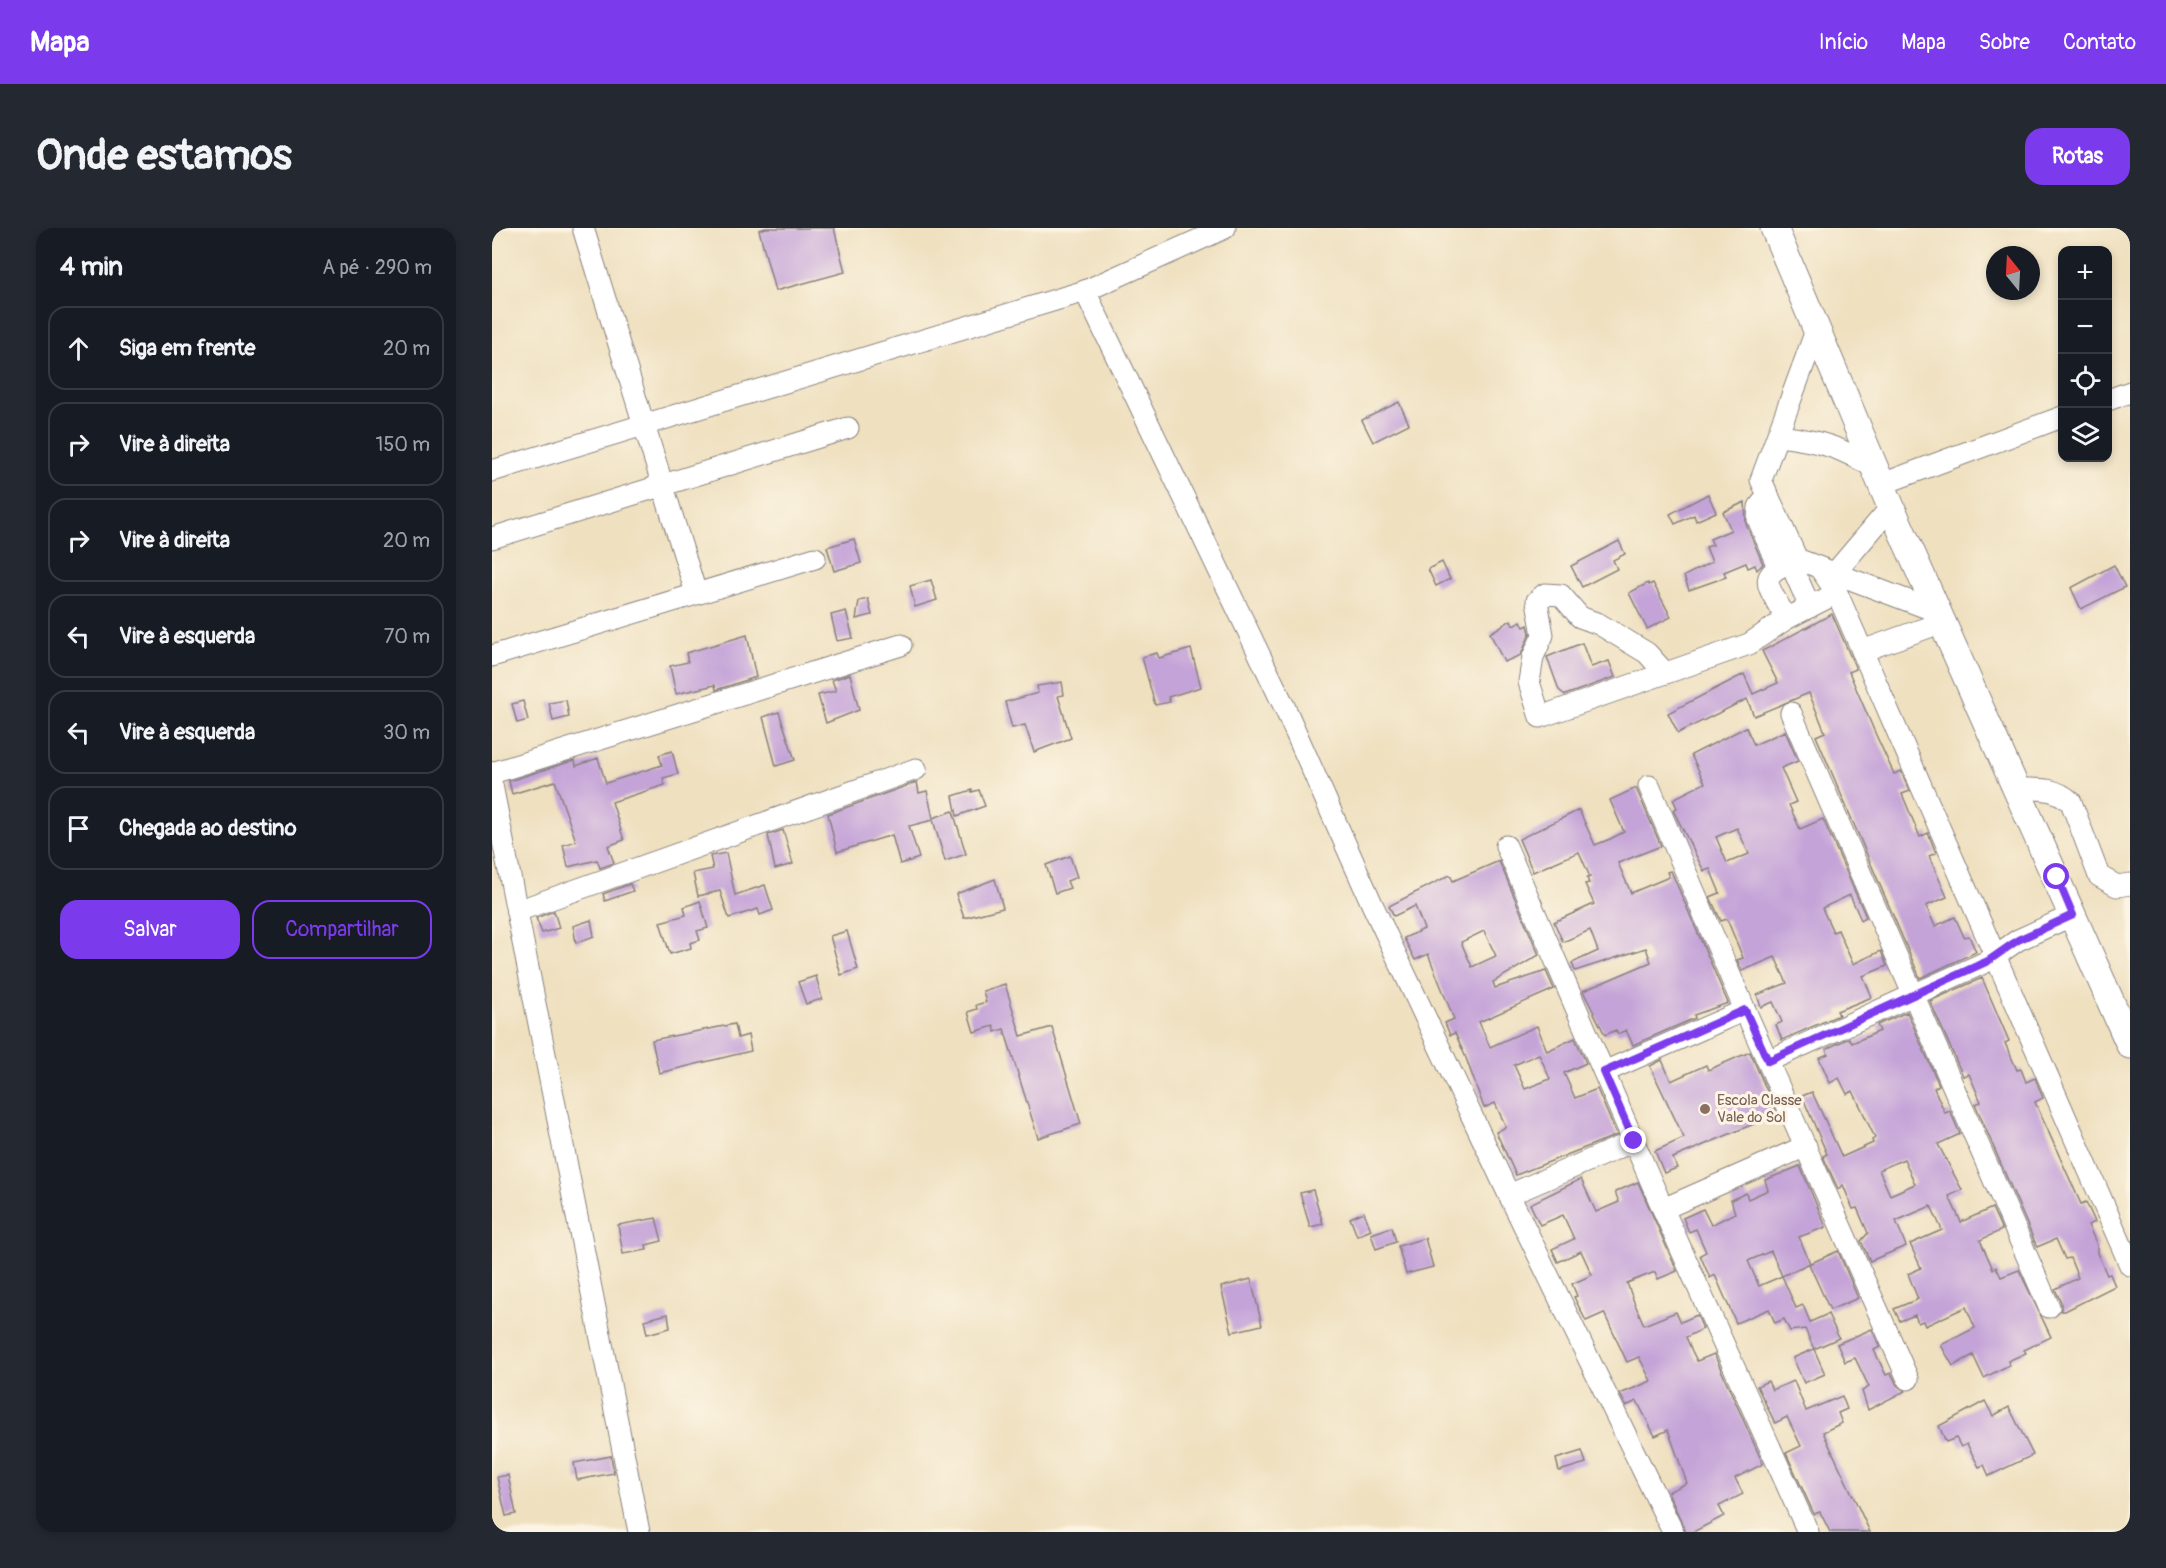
<!DOCTYPE html>
<html lang="pt">
<meta charset="utf-8">
<style>
body{margin:0;font-family:Pangolin,sans-serif;background:#242831;color:#f1f3f6}
.controls{position:absolute;right:18px;top:18px;display:grid;overflow:hidden;border-radius:12px;box-shadow:0 3px 9px #0003}
.controls button{width:54px;height:54px;display:grid;place-items:center;padding:0;border:0;border-bottom:2px solid #363941;background:#171b24;color:#f1f3f6;font:30px sans-serif}
.compass{position:absolute;left:1494px;top:18px;width:54px;height:54px;border-radius:50%;background:#171b24;box-shadow:0 3px 9px #0003;rotate:342deg}
.stop{position:absolute;width:18px;height:18px;margin:-14px;border:4px solid #7c3aed;border-radius:50%;background:#fff}
.stop.end{background:#7c3aed;border-color:#fff;box-shadow:0 2px 6px #0008}
.list{margin:0;padding:0;list-style:none}
h2{display:flex;justify-content:space-between;align-items:center;height:78px;margin:0;padding:0 24px;font-size:26px}
h2 small{font-size:20px;font-weight:400;color:#9ea1a6}
.list li{display:grid;grid-template-columns:39px 1fr auto;gap:18px;align-items:center;box-sizing:border-box;height:84px;margin:0 12px 12px;padding:0 12px;border:2px solid #363941;border-radius:18px}
.list b{display:block;font-size:22px;white-space:nowrap}
.list em{font-size:20px;font-style:normal;color:#9ea1a6}
.actions{display:flex;gap:12px;padding:18px 24px}
.actions a{flex:1;padding:14px 0;border:2px solid #7c3aed;border-radius:18px;text-align:center;font-size:21px;color:#7c3aed}
.actions .main{background:#7c3aed;color:#fff}
.icon{flex:none;width:33px;height:33px;fill:none;stroke:currentColor;stroke-width:2;stroke-linecap:round;stroke-linejoin:round}
.map{position:relative;flex:none;width:1638px;height:1304px;overflow:hidden;border-radius:18px}
header{display:flex;align-items:center;gap:36px;box-sizing:border-box;height:84px;padding:0 30px;background:#7c3aed;color:#fff}
header strong{font-size:28px}
nav{display:flex;gap:33px;margin-inline-start:auto;font-size:21px}
.intro{display:flex;align-items:center;justify-content:space-between;box-sizing:border-box;height:144px;padding:0 36px}
h1{margin:0;font-size:42px}
.button{padding:15px 27px;border-radius:18px;background:#7c3aed;color:#fff;font-size:21px;font-weight:700}
main{display:flex;gap:36px;padding:0 36px}
aside{flex:1;background:#171b24;border-radius:18px;box-shadow:0 3px 9px #0003}
.map>svg:first-child{display:block}
.building{fill:#c4a3d8;fill-rule:evenodd}
.lines{fill:none;stroke-linecap:round;stroke-linejoin:round}
.minor-casing{stroke:#88817e;stroke-width:23}
.major-casing{stroke:#88817e;stroke-width:29}
.minor{stroke:#fff;stroke-width:21}
.major{stroke:#fff;stroke-width:27}
.route{stroke:#7c3aed;stroke-width:8}
.education-dot{fill:#8d6e63;stroke:#fcf5e5;stroke-width:2}
.labels{text-anchor:middle;dominant-baseline:central;stroke-width:6;stroke-linejoin:round;paint-order:stroke}
.education-label{font-size:15px;fill:#785e54;stroke:#fcf5e5;text-anchor:start}
</style>
<header>
<strong>Mapa</strong>
<nav><a>Início</a><a>Mapa</a><a>Sobre</a><a>Contato</a></nav>
</header>
<div class="intro"><h1>Onde estamos</h1><a class="button">Rotas</a></div>
<main>
<aside>
<h2>4 min<small>A pé · 290 m</small></h2>
<ul class="list">
<li><svg class="icon" aria-label="ahead" viewBox="0 0 24 24"><path d="M12 20V5M6 11l6-6 6 6"/></svg><div><b>Siga em frente</b></div><em>20 m</em></li>
<li><svg class="icon" aria-label="right" viewBox="0 0 24 24"><path d="M7 20v-9h11M14 6l5 5-5 5"/></svg><div><b>Vire à direita</b></div><em>150 m</em></li>
<li><svg class="icon" aria-label="right" viewBox="0 0 24 24"><path d="M7 20v-9h11M14 6l5 5-5 5"/></svg><div><b>Vire à direita</b></div><em>20 m</em></li>
<li><svg class="icon" aria-label="left" viewBox="0 0 24 24"><path d="M17 20v-9H6M10 6l-5 5 5 5"/></svg><div><b>Vire à esquerda</b></div><em>70 m</em></li>
<li><svg class="icon" aria-label="left" viewBox="0 0 24 24"><path d="M17 20v-9H6M10 6l-5 5 5 5"/></svg><div><b>Vire à esquerda</b></div><em>30 m</em></li>
<li><svg class="icon" aria-label="arrive" viewBox="0 0 24 24"><path d="M6 21V4h12l-3 4 3 4H6"/></svg><div><b>Chegada ao destino</b></div></li>
</ul>
<div class="actions"><a class="main">Salvar</a><a>Compartilhar</a></div>
</aside>
<div class="map">
<svg width="1638" height="1304" viewBox="0 0 1638 1304">
<rect width="100%" height="100%" fill="#fcf5e5"/>
<filter id="ink" filterUnits="userSpaceOnUse"><feTurbulence type="fractalNoise" baseFrequency=".0167" numOctaves="2"/><feDisplacementMap in="SourceGraphic" scale="12" xChannelSelector="R" yChannelSelector="G"/><feConvolveMatrix kernelMatrix="1 2 1 2 8 2 1 2 1" color-interpolation-filters="sRGB"/></filter>
<filter id="wash" filterUnits="userSpaceOnUse"><feTurbulence type="fractalNoise" baseFrequency=".008" numOctaves="4" result="noise"/><feDisplacementMap in="SourceGraphic" scale="24" xChannelSelector="R" yChannelSelector="G"/><feGaussianBlur stdDeviation="1.35" result="paint"/><feColorMatrix in="noise" values="0 0 0 0 0 0 0 0 0 0 0 0 0 0 0 0 0 1.4 0 .05"/><feComposite in="paint" operator="in"/></filter>
<g filter="url(#wash)">
<rect width="100%" height="100%" fill="#efe0c0"/>
<g id="blocks">
<g class="building">
<path d="M274,0H342L353,44L283,63L267,2Z"/>
<path d="M907,174L917,196L881,214L870,192Z"/>
<path d="M1216,266L1224,284L1204,293L1202,287L1183,296L1178,286Z"/>
<path d="M1253,274L1254,296L1271,336L1265,342L1263,337L1256,340L1254,335L1232,344L1234,349L1197,362L1192,348L1220,334L1214,319L1221,317L1218,311L1239,302L1231,284Z"/>
<path d="M362,311L369,335L342,343L335,319Z"/>
<path d="M1127,313L1133,326L1121,332L1125,341L1090,359L1079,338Z"/>
<path d="M950,334L958,351L944,358L936,341Z"/>
<path d="M1622,337L1633,359L1589,381L1579,360Z"/>
<path d="M439,352L445,372L423,379L418,358Z"/>
<path d="M1156,355L1157,357L1161,355L1179,389L1155,401L1137,365Z"/>
<path d="M376,371L380,387L364,391L367,373Z"/>
<path d="M354,383L361,410L345,413L339,387Z"/>
<path d="M1340,386L1364,441L1357,444L1384,507L1402,546L1409,543L1418,563L1410,566L1428,609L1436,605L1444,625L1437,628L1455,669L1434,678L1443,698L1463,689L1472,709L1477,708L1484,724L1428,750L1324,508L1333,504L1317,465L1262,488L1255,471L1186,505L1176,485L1252,446L1261,466L1286,455L1270,423Z"/>
<path d="M1019,392L1021,397L1029,393L1032,399L1036,397L1038,405L1029,427L1012,434L998,405Z"/>
<path d="M255,407L264,449L224,462L223,457L184,466L178,438L196,434L194,425Z"/>
<path d="M1090,415L1099,439L1117,433L1123,449L1073,467L1067,462L1055,429Z"/>
<path d="M699,421L709,459L676,469L678,474L663,477L650,429L665,425L667,430Z"/>
<path d="M358,446L367,482L334,495L326,467L344,463L340,452Z"/>
<path d="M570,454L572,467L566,468L579,510L542,524L533,497L520,500L513,474L546,465L545,458Z"/>
<path d="M74,472L77,489L61,493L57,475Z"/>
<path d="M31,473L36,492L25,495L20,476Z"/>
<path d="M287,484L303,532L284,538L271,489Z"/>
<path d="M1254,499L1262,517L1293,503L1306,533L1289,540L1304,574L1297,577L1308,601L1331,591L1374,689L1369,692L1358,667L1330,680L1341,704L1346,702L1361,736L1389,723L1395,738L1371,748L1380,769L1345,783L1347,787L1290,812L1284,797L1290,794L1281,774L1269,779L1265,767L1295,755L1283,729L1250,743L1245,732L1251,730L1235,691L1229,693L1218,669L1228,665L1218,641L1212,643L1181,582L1185,580L1181,571L1213,555L1199,527ZM1245,600L1257,626L1235,635L1224,609Z"/>
<path d="M180,523L186,546L171,550L173,557L120,574L132,612L116,618L122,635L108,640L105,632L76,639L71,617L84,613L63,553L20,566L17,553L83,532L84,538L106,530L114,555L170,537L167,527Z"/>
<path d="M425,554L427,565L435,563L441,590L461,583L474,626L453,633L441,592L417,598L427,630L408,636L400,607L345,624L336,586Z"/>
<path d="M1144,560L1169,618L1126,635L1139,665L1177,649L1175,644L1179,643L1236,775L1202,787L1203,790L1141,817L1134,802L1126,806L1124,802L1113,807L1091,763L1159,734L1154,720L1083,743L1080,735L1106,723L1098,702L1071,714L1062,694L1102,676L1093,656L1097,655L1095,650L1098,649L1087,624L1041,644L1027,611L1087,582L1103,617L1118,611L1132,604L1118,572Z"/>
<path d="M480,562V564L487,562L493,578L465,588L461,568Z"/>
<path d="M291,602L301,636L283,641L276,607Z"/>
<path d="M234,625L243,667L273,657L281,682L268,687L266,681L237,690L228,663L206,668L201,645L221,641L218,628Z"/>
<path d="M578,628L585,649L575,653L578,660L563,665L554,637Z"/>
<path d="M1007,633L1047,727L1001,754L1003,760L1054,743L1062,761L987,794L998,819L1045,798L1055,823L1083,810L1094,835L1072,845L1083,870L1105,861L1125,907L1024,947L1004,904L1014,899L1003,875L992,880L974,830L963,805L958,807L953,795L962,791L936,726L923,732L912,710L932,701L923,678L902,688L897,678L958,647L961,653ZM992,703L1004,728L980,739L969,714ZM1047,826L1058,851L1033,861L1022,837Z"/>
<path d="M503,651L511,680L472,690L464,666Z"/>
<path d="M138,656L141,663L113,673L111,666Z"/>
<path d="M208,673L216,700L205,703L208,712L198,715L199,720L178,726L168,694L194,687L192,679Z"/>
<path d="M62,683L67,700L50,705L44,690Z"/>
<path d="M99,692L102,708L84,715L81,698Z"/>
<path d="M355,703L366,741L349,747L338,708Z"/>
<path d="M324,748L330,771L314,776L306,754Z"/>
<path d="M1490,750L1517,813L1513,815L1525,842L1529,841L1534,854L1543,850L1551,870L1543,874L1589,976L1594,974L1603,994L1596,997L1605,1017V1025L1615,1047L1618,1046L1623,1058L1573,1083H1569V1074L1563,1061L1586,1050L1578,1030L1573,1031L1564,1011L1545,1019L1483,876L1489,874L1477,846L1471,848L1438,773Z"/>
<path d="M513,756L529,808L560,799L589,896L546,910L512,801L503,804L502,798L482,804L476,784L485,781L484,777L494,774L491,763Z"/>
<path d="M1415,784L1447,857L1442,860L1453,885L1458,883L1468,906L1446,916L1470,962L1457,968L1469,994L1500,980L1510,1002L1488,1012L1501,1041L1504,1039L1509,1049L1527,1042L1559,1109L1532,1122L1534,1125L1516,1133L1517,1137L1492,1150L1481,1127L1461,1138L1449,1117L1483,1100L1474,1079L1433,1098L1431,1093L1426,1095L1423,1087L1408,1093L1402,1081L1426,1071L1416,1046L1429,1040L1418,1016L1450,1002L1439,978L1404,993L1414,1018L1378,1033L1369,1013L1376,1005L1365,980L1361,981L1351,957L1346,961L1331,928L1335,926L1310,868L1320,864L1350,929L1381,915L1380,912L1383,910L1361,863L1355,866L1347,850L1338,855L1327,830L1336,826L1334,821L1357,810L1360,815L1388,803L1385,797ZM1412,931L1423,956L1398,967L1387,942Z"/>
<path d="M243,796L246,810L256,807L259,823L167,845L160,812Z"/>
<path d="M1258,824L1285,886L1181,930L1185,940L1172,945L1163,923L1192,910L1158,838L1170,832L1179,853L1214,837L1216,842Z"/>
<path d="M1308,938L1334,999L1307,1009L1318,1035L1290,1048L1279,1023L1256,1033L1267,1058L1290,1048L1304,1080L1311,1077L1318,1094L1336,1086L1347,1110L1322,1121L1313,1101L1298,1103L1292,1091L1283,1095L1277,1081L1244,1095L1223,1047L1218,1050L1208,1027L1214,1024L1204,1001L1197,1004L1191,990L1211,981L1219,997L1243,985L1239,972L1254,965L1256,971L1276,962L1273,952Z"/>
<path d="M1089,951L1104,984L1127,974L1123,964L1146,954L1185,1043L1166,1051L1163,1044L1135,1055L1142,1074L1152,1097L1184,1084L1189,1094L1205,1087L1211,1101L1194,1109L1200,1123L1205,1133L1222,1126L1271,1236L1243,1250L1251,1266L1227,1278L1232,1288L1201,1304H1194L1176,1264L1195,1255L1176,1202L1163,1208L1145,1173L1134,1178L1128,1166L1159,1153L1147,1129L1135,1134L1112,1085L1094,1093L1082,1069L1085,1068L1080,1056L1100,1047L1089,1023L1066,1034L1060,1021L1082,1011L1071,987L1048,997L1038,976Z"/>
<path d="M821,962L831,996L818,999L808,965Z"/>
<path d="M872,984L879,1002L865,1008L858,990Z"/>
<path d="M164,990L170,1013L154,1017L155,1022L131,1026L126,997Z"/>
<path d="M900,999L904,1014L884,1021L879,1006Z"/>
<path d="M933,1010L941,1039L914,1046L906,1018Z"/>
<path d="M1346,1023L1366,1070L1338,1082L1317,1036Z"/>
<path d="M759,1051L770,1097L740,1104L729,1059Z"/>
<path d="M176,1086L178,1100L155,1106L152,1092Z"/>
<path d="M1380,1101L1388,1119L1382,1122L1394,1147L1399,1145L1405,1157L1413,1163L1376,1182L1370,1163L1377,1159L1363,1130L1353,1134L1345,1116Z"/>
<path d="M1322,1121L1333,1146L1312,1155L1301,1130Z"/>
<path d="M1276,1153L1280,1162L1302,1153L1314,1183L1350,1168L1355,1181L1346,1185L1350,1195L1331,1204L1378,1304H1338L1328,1284L1322,1286L1294,1225L1309,1218L1295,1189L1283,1195L1265,1158Z"/>
<path d="M1493,1173L1501,1188L1517,1179L1541,1227L1497,1248L1492,1237L1487,1239L1475,1216L1469,1219L1464,1210L1454,1214L1447,1198Z"/>
<path d="M1090,1223L1094,1235L1067,1243L1064,1231Z"/>
<path d="M119,1228L122,1245L85,1252L82,1235Z"/>
<path d="M16,1247L24,1286L14,1288L5,1249Z"/>
</g>
</g>
</g>
<g filter="url(#ink)">
<use href="#blocks" fill-opacity="0" stroke="#88817e" stroke-width="1.5"/>
<g class="lines">
<g class="minor-casing">
<g id="minor">
<path d="M91,0L204,365"/>
<path d="M593,63L792,478L880,676L1017,967L1181,1304"/>
<path d="M1325,100L1269,252L1305,331L1446,384"/>
<path d="M1616,172L1638,164"/>
<path d="M1287,208C1328,213 1348,219 1383,240"/>
<path d="M0,243L593,63L733,0"/>
<path d="M1390,256L1570,189"/>
<path d="M1276,267L1267,279L1266,291L1286,339"/>
<path d="M0,310L356,200"/>
<path d="M1298,334L1318,379"/>
<path d="M1329,342L1345,365L1638,1037"/>
<path d="M1342,346L1399,279"/>
<path d="M1294,391C1276,355 1261,349 1305,331"/>
<path d="M1370,423L1451,394"/>
<path d="M0,428L323,330"/>
<path d="M1173,445L1155,425L1107,396L1088,389L1069,367L1053,366L1045,373L1051,407L1041,429L1037,454L1048,489L1257,416L1294,391L1345,365"/>
<path d="M1299,485L1557,1079"/>
<path d="M0,545L409,417"/>
<path d="M0,557L147,1304"/>
<path d="M1157,558L1253,782L1416,1151"/>
<path d="M1526,561C1547,561 1563,559 1579,574L1607,648L1625,658L1638,656"/>
<path d="M1014,618L1171,981L1316,1304"/>
<path d="M25,683L424,541"/>
<path d="M1276,833L1496,733L1526,712L1581,687"/>
<path d="M1112,844L1253,782"/>
<path d="M1017,967L1142,913"/>
<path d="M1171,981L1314,918"/>
</g>
</g>
<g class="major-casing">
<path id="major" d="M1282,0L1399,279L1638,817"/>
</g>
<use href="#minor" class="minor"/>
<use href="#major" class="major"/>
</g>
</g>
<g class="lines" filter="url(#ink)">
<path class="route" d="M1142,913L1112,844L1253,782L1276,833L1496,733L1526,712L1581,687L1565,649"/>
</g>
<circle class="education-dot" cx="1213" cy="881" r="6"/>
<g class="labels">
<g class="education-label">
<text x="1225" y="872">Escola Classe<tspan x="1225" dy="17">Vale do Sol</tspan></text>
</g>
</g>
</svg>
<div class="controls">
<button>+</button>
<button>−</button>
<button><svg class="icon" aria-label="locate" viewBox="0 0 24 24"><circle cx="12" cy="12" r="6"/><path d="M12 2v4M12 18v4M2 12h4M18 12h4"/></svg></button>
<button><svg class="icon" aria-label="layers" viewBox="0 0 24 24"><path d="M12 4l9 5-9 5-9-5zM3 14l9 5 9-5"/></svg></button>
</div>
<svg class="compass" viewBox="-18 -18 36 36"><path d="M0-13l5 13h-10z" fill="#e53935"/><path d="M0 13l5-13h-10z" fill="#9ea1a6"/></svg>
<div class="stop" style="left:1565px;top:649px"></div>
<div class="stop end" style="left:1142px;top:913px"></div>
</div>
</main>
